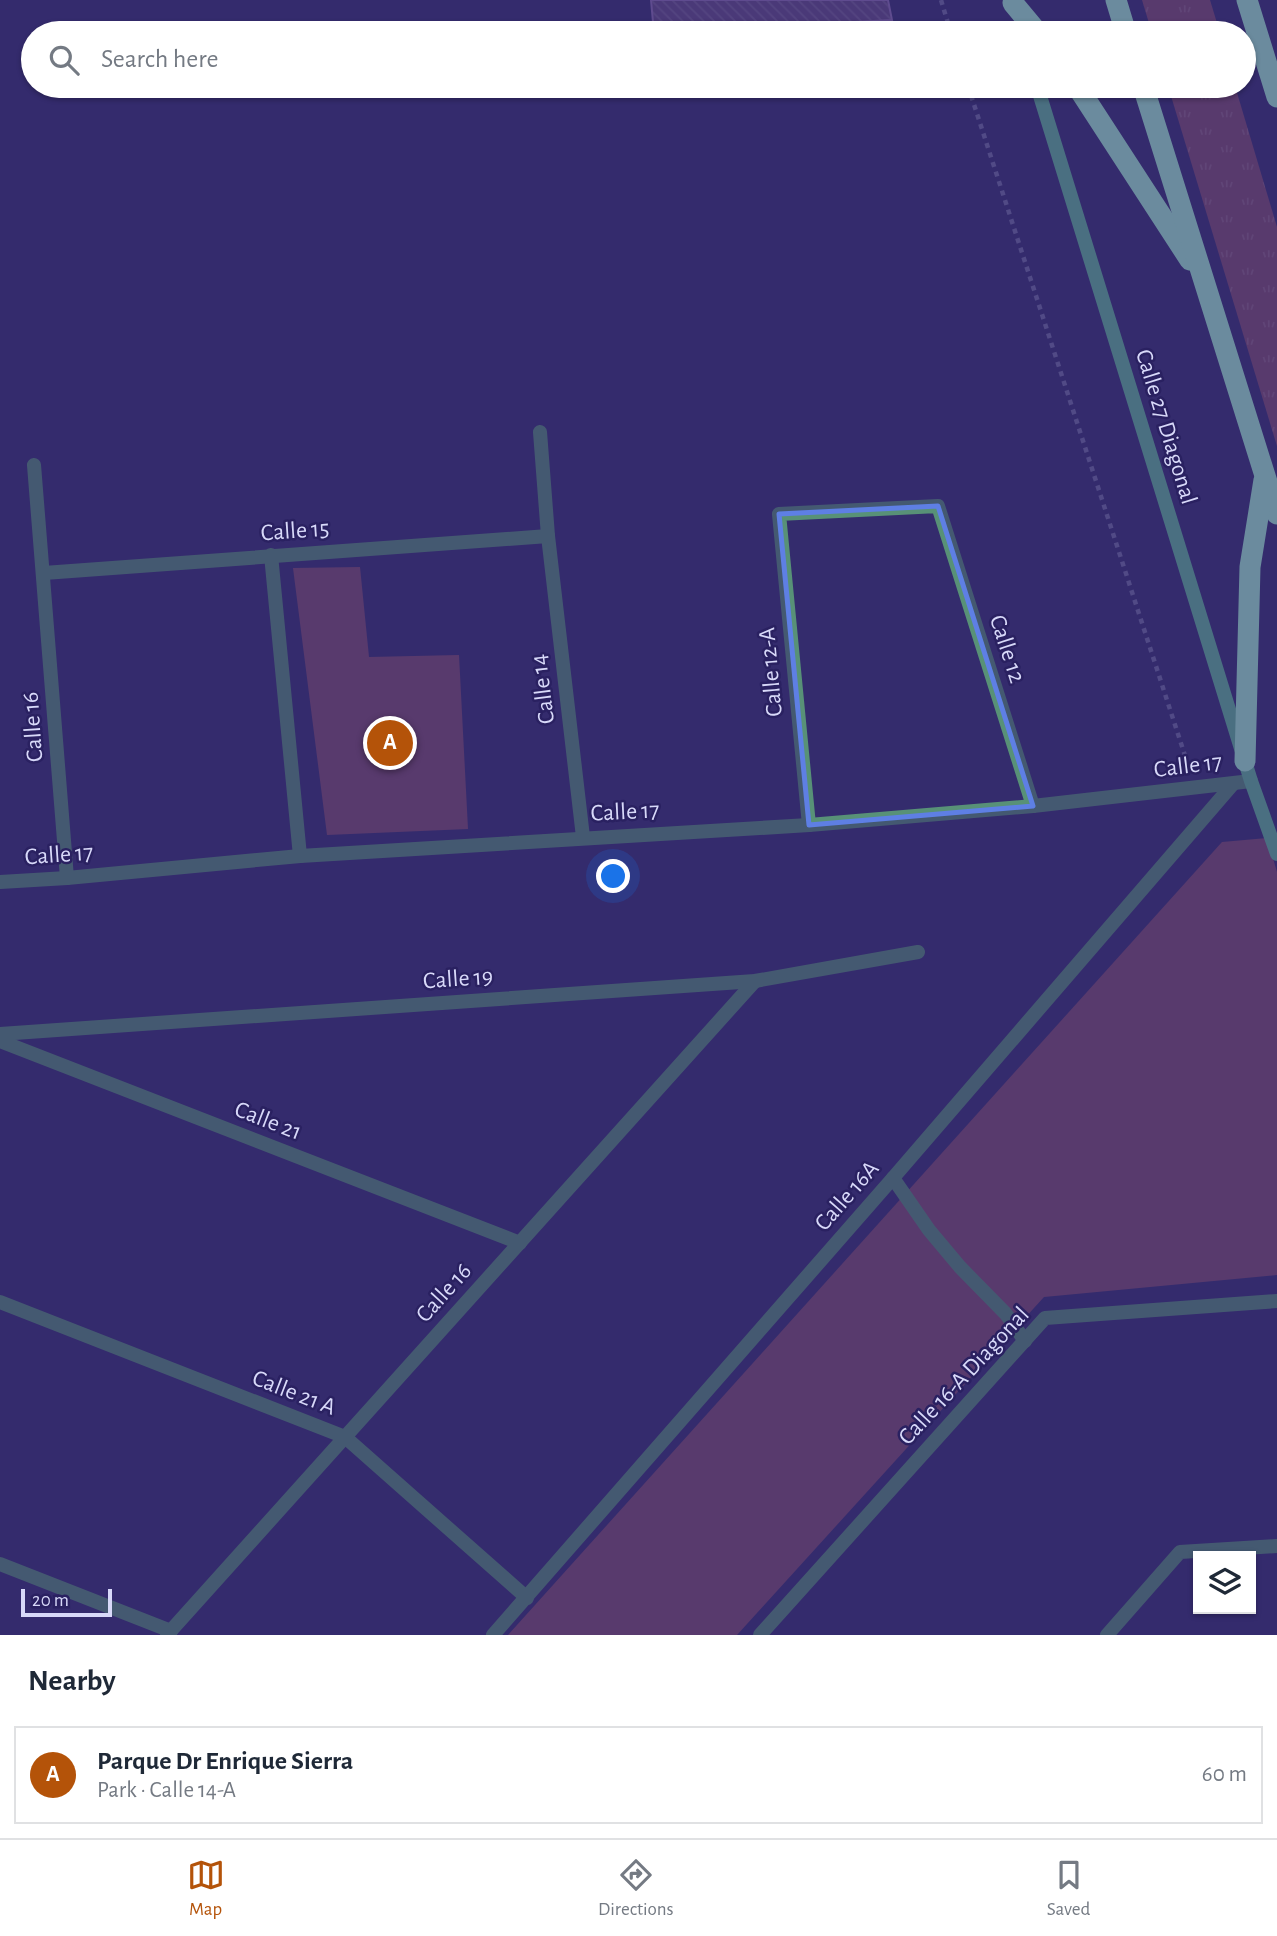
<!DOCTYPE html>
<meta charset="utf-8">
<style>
body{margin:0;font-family:"Alegreya Sans",sans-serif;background:#f2f2f3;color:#1f2937}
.controls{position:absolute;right:21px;bottom:21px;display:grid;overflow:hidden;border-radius:0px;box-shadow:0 2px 5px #0004}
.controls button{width:63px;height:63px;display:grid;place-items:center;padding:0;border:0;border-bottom:2px solid #e0e1e3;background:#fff;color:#1f2937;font:35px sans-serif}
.scale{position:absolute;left:21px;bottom:18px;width:91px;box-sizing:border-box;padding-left:7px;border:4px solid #d8d9f9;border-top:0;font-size:19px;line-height:24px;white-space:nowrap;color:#d8d9f9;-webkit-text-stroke:5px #2a2161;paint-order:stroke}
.you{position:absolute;left:614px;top:877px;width:24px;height:24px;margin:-18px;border:5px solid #fff;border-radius:50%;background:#1a73e8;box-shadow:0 0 0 10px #1a73e833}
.badge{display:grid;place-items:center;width:46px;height:46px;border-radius:50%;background:#b45309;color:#fff;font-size:23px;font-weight:700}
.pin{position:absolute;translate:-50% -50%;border:4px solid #fff;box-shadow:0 2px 7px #0006}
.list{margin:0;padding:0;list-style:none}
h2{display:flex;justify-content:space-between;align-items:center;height:91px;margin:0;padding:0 28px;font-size:30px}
h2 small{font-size:23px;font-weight:400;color:#747a83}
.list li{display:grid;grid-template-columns:46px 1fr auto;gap:21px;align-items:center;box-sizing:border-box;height:98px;margin:0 14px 14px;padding:0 14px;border:2px solid #e0e1e3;border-radius:0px}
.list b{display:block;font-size:26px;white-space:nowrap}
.list p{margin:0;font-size:23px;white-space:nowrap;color:#747a83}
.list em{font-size:23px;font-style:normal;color:#747a83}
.icon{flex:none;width:38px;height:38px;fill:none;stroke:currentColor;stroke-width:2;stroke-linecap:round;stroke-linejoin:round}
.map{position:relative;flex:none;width:1277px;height:1635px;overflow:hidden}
.search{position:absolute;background:#fff;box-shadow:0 2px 5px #0004;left:21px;right:21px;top:21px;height:77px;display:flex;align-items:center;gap:18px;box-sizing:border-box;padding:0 24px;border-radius:38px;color:#747a83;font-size:26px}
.sheet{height:203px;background:#fff}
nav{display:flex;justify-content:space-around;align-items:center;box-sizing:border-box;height:98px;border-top:2px solid #e0e1e3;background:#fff;font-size:19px;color:#747a83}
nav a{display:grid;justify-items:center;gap:4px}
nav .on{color:#b45309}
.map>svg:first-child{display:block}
.grass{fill:url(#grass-tufts)}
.green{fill:#844c6d}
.building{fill:url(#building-back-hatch);stroke:#9272b8;stroke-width:2}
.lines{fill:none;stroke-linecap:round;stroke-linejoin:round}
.path{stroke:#7470a4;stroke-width:4.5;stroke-dasharray:5 5;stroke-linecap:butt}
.street{stroke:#589177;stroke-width:14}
.secondary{stroke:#64c29a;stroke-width:14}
.highway{stroke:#adffd9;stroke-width:21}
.marked{fill:none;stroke:#5e7fe4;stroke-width:5;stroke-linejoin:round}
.labels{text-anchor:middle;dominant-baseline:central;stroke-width:5;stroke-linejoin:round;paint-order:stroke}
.street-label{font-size:24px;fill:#d8d9f9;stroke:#2a2161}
</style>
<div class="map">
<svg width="1277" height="1635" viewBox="0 0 1277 1635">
<defs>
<pattern id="grass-tufts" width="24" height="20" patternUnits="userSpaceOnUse" patternTransform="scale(1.75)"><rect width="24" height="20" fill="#844c6d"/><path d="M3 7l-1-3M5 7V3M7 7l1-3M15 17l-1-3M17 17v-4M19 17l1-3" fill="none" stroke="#956583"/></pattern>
<pattern id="building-back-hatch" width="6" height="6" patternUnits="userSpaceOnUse" patternTransform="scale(1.75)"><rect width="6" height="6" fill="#654a86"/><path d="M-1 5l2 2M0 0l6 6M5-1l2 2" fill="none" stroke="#7a6498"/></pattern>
</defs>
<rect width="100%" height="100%" fill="#342c6d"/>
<g class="grass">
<path d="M1142,0H1210L1220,33H1152Z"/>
<path d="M1168,86H1235L1277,227V446Z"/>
</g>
<g class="green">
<path d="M360,567L369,657L459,655L468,829L327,835L293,568Z"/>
<path d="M1267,838L1277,872V1275L1044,1297L737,1635H508L1222,842Z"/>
</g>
<path class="building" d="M651,0H888L892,20L654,33Z"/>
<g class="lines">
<g class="path">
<path d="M941,0L951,33"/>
<path d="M968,86L1189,768"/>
</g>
<g class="street">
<path d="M540,432L548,536L583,837"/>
<path d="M34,465L67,878"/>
<path d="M271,555L300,856"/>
<path d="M44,573L548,536"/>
<path d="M809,825L779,514L938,506L1033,806"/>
<path d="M0,882L67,878L300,856L809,825L1033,806L1251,781"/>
<path d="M0,1034L755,981L918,952"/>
<path d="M0,1041L520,1243"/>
<path d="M893,1178L929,1230L960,1267L1006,1314L1025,1341"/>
<path d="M0,1302L345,1437L527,1598"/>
<path d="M0,1564L171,1631"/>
<path d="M167,1635L755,981"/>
<path d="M493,1635L893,1178L1233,784"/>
<path d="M760,1635L1045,1318L1277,1301"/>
<path d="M1107,1635L1180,1552L1277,1546"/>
</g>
<path class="secondary" d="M1037,86L1251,781L1277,854"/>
<g class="highway">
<path d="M1116,0L1126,33"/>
<path d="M1247,0L1277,97"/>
<path d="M1013,3L1038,33"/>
<path d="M1077,86L1190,260"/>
<path d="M1143,86L1277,514"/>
<path d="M1245,761L1250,567L1264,480"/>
</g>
</g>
<path d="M0 0H1277V1635H0ZM938,506L1033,806L809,825L779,514Z" fill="#342c6d" fill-opacity=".55" fill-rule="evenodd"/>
<path class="marked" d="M938,506L1033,806L809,825L779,514Z"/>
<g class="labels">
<g class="street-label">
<text transform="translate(1166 427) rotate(73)">Calle 27 Diagonal</text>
<text transform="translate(295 531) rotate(-4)">Calle 15</text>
<text transform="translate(1007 649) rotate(72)">Calle 12</text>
<text transform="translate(771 672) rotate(-95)">Calle 12-A</text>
<text transform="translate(543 689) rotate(-97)">Calle 14</text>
<text transform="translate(33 727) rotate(-94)">Calle 16</text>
<text transform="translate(1188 766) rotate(-7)">Calle 17</text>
<text transform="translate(625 812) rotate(-3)">Calle 17</text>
<text transform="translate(59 855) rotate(-4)">Calle 17</text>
<text transform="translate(458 979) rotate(-4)">Calle 19</text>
<text transform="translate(268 1121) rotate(21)">Calle 21</text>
<text transform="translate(847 1196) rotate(-49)">Calle 16A</text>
<text transform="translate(444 1293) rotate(-48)">Calle 16</text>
<text transform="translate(964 1376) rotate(-47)">Calle 16-A Diagonal</text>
<text transform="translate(294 1393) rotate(21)">Calle 21 A</text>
</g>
</g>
</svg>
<div class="controls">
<button><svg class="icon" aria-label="layers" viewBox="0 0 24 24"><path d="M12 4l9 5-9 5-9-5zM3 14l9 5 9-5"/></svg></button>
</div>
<div class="scale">20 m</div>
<div class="you"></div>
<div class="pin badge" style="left:390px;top:743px">A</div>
<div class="search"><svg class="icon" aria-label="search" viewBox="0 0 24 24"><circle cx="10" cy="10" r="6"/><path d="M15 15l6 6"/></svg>Search here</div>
</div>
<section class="sheet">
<h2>Nearby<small></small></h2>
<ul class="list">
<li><span class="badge">A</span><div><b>Parque Dr Enrique Sierra</b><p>Park · Calle 14-A</p></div><em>60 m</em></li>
</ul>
</section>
<nav>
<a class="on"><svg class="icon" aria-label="map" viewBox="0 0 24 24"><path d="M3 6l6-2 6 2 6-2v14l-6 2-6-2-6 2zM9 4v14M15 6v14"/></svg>Map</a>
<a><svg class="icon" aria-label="directions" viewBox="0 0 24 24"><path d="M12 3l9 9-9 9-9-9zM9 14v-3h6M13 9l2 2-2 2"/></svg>Directions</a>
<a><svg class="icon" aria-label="saved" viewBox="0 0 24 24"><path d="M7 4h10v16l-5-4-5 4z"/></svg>Saved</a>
</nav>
